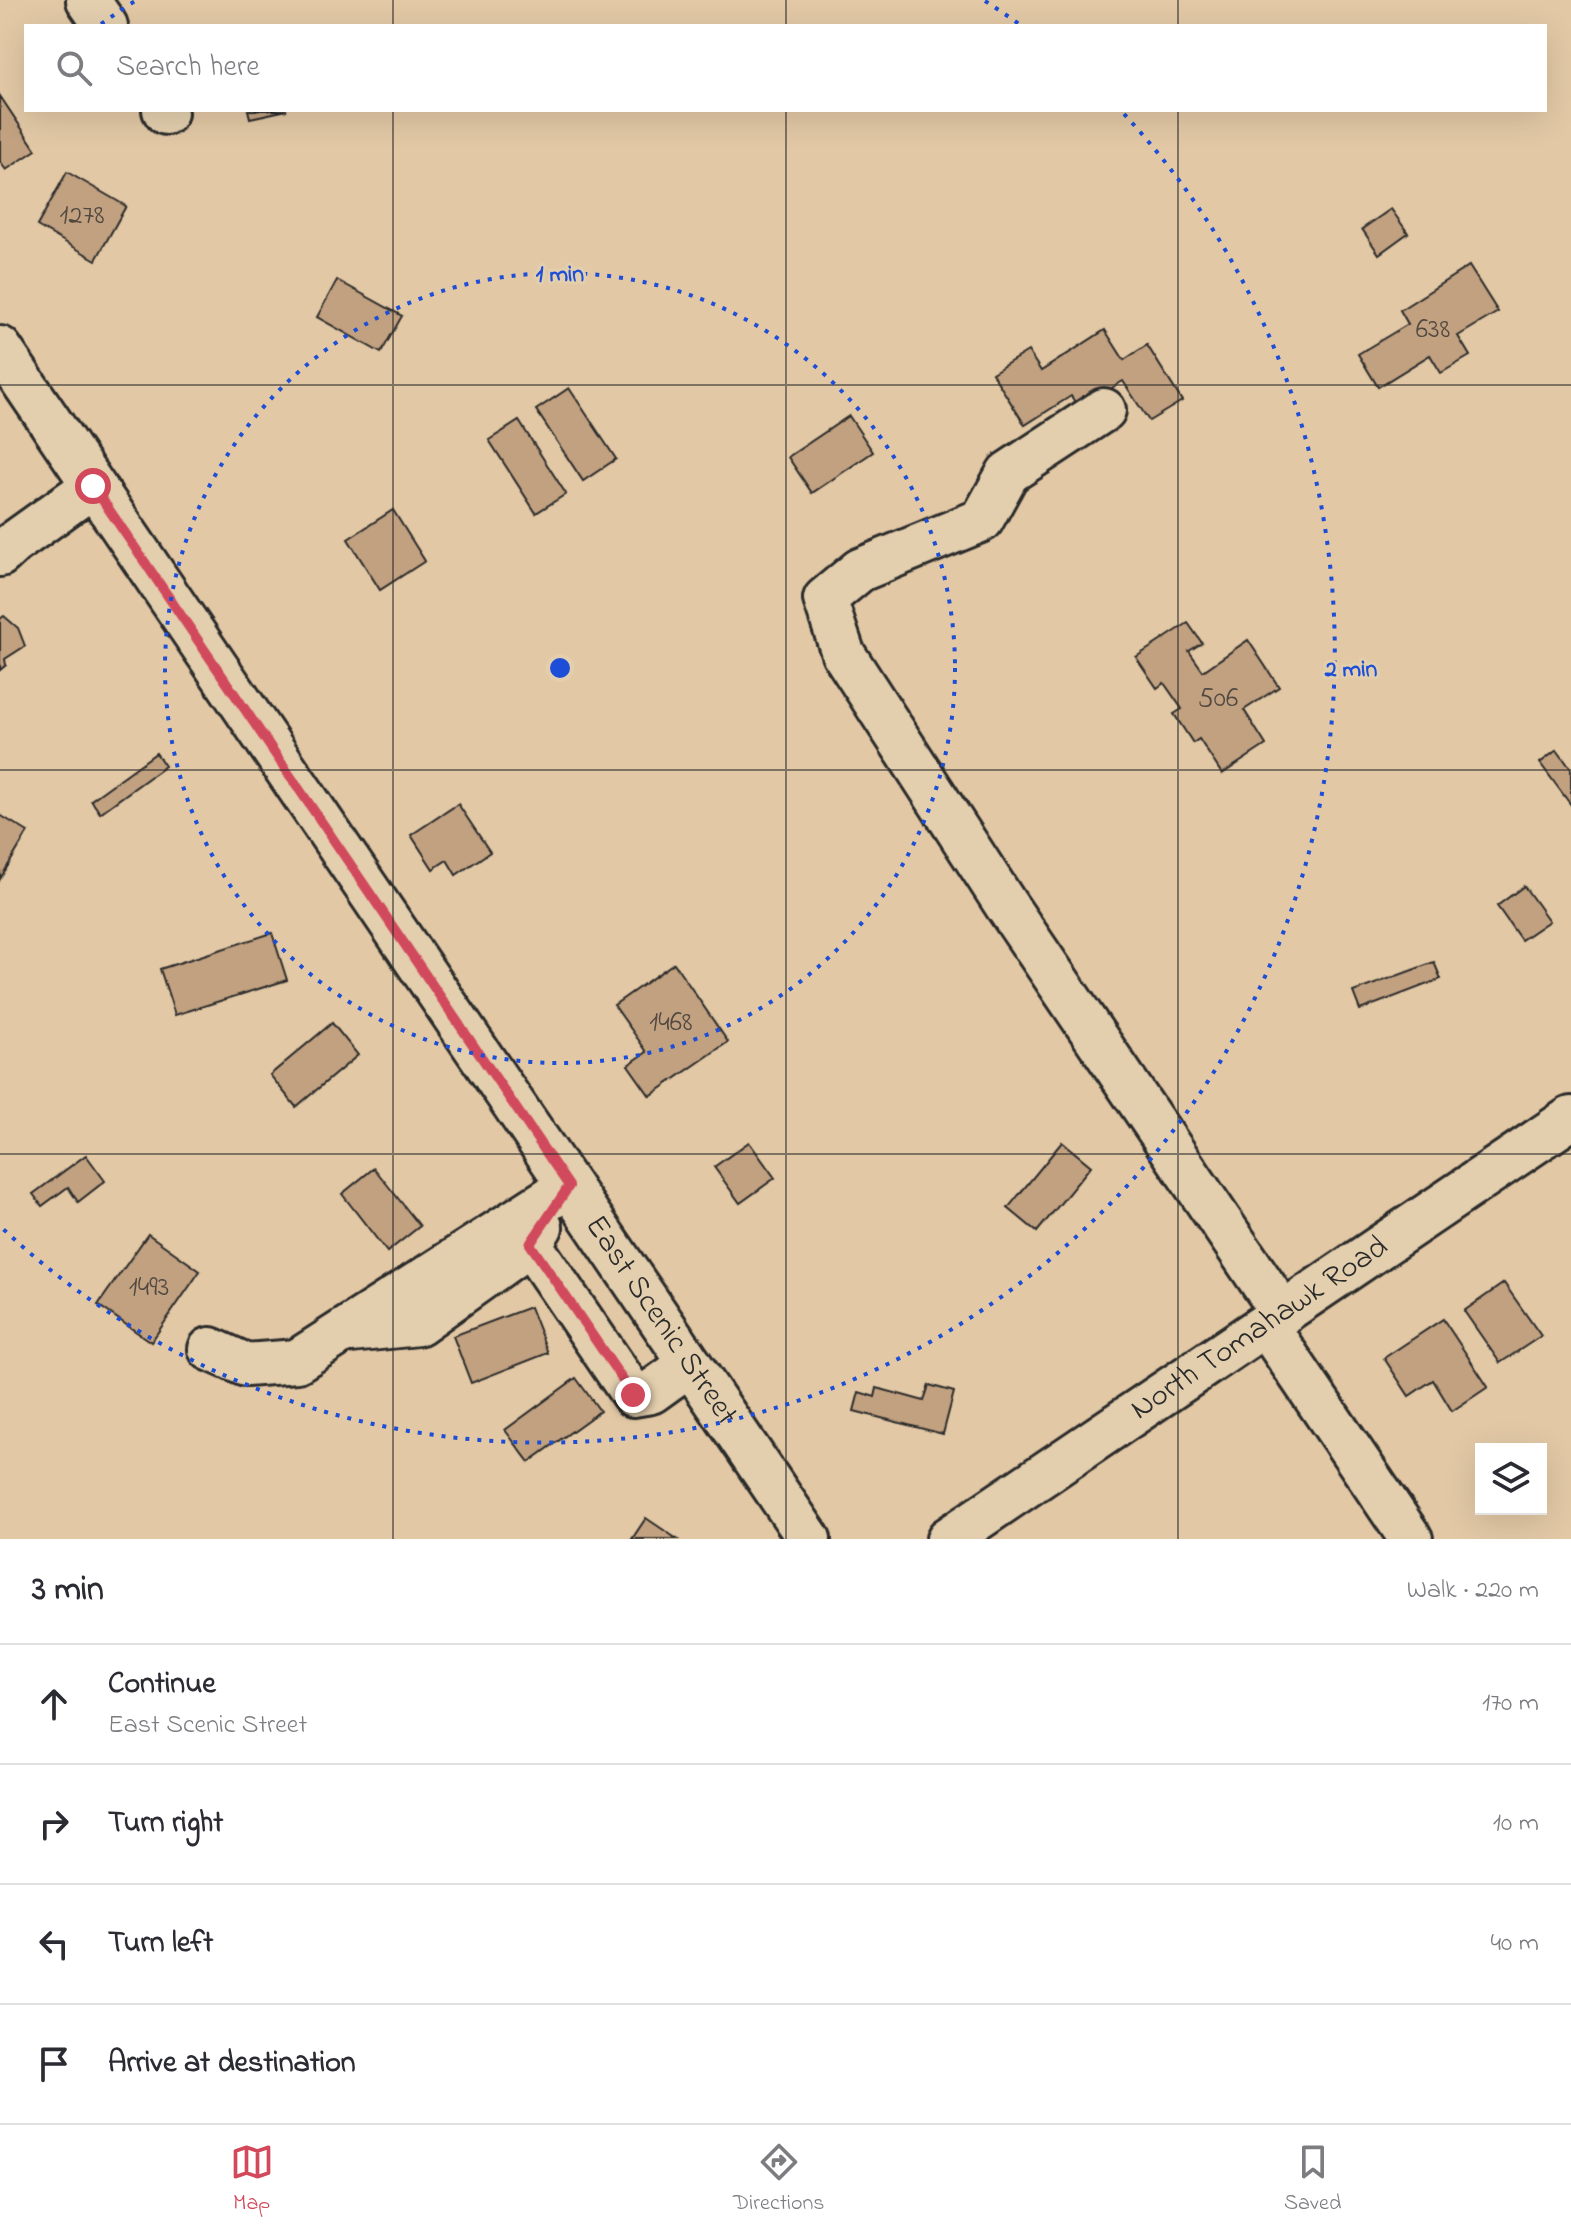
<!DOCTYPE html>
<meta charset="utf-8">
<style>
body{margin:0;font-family:"Indie Flower",sans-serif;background:#f7f7f7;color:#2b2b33}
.controls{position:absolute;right:24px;bottom:24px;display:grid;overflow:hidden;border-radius:0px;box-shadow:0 8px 32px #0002}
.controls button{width:72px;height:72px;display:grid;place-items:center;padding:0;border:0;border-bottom:2px solid #e1e1e2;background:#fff;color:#2b2b33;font:40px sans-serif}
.stop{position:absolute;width:24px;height:24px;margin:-18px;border:6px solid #d1495b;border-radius:50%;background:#fff}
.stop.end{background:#d1495b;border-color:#fff;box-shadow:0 2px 8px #0008}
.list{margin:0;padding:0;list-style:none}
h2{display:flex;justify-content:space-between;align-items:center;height:104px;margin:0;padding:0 32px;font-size:34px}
h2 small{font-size:26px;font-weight:400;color:#7c7c81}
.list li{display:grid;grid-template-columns:52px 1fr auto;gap:24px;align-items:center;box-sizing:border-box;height:120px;padding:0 32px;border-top:2px solid #e1e1e2}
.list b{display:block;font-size:30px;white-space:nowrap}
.list p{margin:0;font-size:26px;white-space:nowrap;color:#7c7c81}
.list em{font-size:26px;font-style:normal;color:#7c7c81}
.icon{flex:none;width:44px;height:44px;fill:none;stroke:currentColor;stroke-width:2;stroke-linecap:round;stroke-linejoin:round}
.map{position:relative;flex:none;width:1571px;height:1539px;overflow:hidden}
.search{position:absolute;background:#fff;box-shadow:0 8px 32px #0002;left:24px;right:24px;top:24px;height:88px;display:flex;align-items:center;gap:20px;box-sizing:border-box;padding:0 28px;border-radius:0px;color:#7c7c81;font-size:30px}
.sheet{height:584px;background:#fff}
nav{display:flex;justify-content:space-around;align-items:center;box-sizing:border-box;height:112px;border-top:2px solid #e1e1e2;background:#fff;font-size:22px;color:#7c7c81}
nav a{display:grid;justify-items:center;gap:4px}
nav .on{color:#d1495b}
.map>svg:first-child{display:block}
.building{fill:#c2a180;stroke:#2b2b2b;stroke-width:2}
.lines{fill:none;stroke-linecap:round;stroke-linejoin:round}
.minor-casing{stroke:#2b2b2b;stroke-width:48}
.minor{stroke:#e3cfae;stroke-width:42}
.route{stroke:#d1495b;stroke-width:10}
.grid{fill:none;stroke:#2b2b2b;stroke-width:2;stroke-opacity:0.55}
.ring{fill:none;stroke:#1d4ed8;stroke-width:4;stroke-dasharray:4 8}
.labels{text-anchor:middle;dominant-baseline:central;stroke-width:6;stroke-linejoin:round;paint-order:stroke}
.number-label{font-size:28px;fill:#514840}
.street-label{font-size:32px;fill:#2b2b2b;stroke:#e3cfae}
.centre{fill:#1d4ed8;stroke:#e3cfae;stroke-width:4}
.ring-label{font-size:24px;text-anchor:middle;font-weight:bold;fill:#1d4ed8;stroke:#e3cfae;stroke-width:6;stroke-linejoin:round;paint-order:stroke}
</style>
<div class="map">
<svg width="1571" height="1539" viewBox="0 0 1571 1539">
<rect width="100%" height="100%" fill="#e2c8a5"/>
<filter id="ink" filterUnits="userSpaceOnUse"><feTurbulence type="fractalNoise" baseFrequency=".0125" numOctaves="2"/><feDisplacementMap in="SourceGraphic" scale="16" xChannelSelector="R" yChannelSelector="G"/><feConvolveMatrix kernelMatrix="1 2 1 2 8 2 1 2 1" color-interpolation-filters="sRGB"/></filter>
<g filter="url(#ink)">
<g class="building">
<path d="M0,96L36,150L6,170L0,162Z"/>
<path d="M248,110H287L250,118Z"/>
<path d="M67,172L126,206L96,260L37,226Z"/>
<path d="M1391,209L1408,233L1379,254L1362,229Z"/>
<path d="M1469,266L1498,312L1458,336L1470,356L1441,373L1430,355L1378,387L1358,354L1408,324L1400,310Z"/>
<path d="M337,280L402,316L381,353L317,317Z"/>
<path d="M1105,330L1124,360L1147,345L1182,401L1149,421L1123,381L1079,408L1071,396L1025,425L992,373L1028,351L1041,371Z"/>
<path d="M569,388L616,459L583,481L536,410Z"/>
<path d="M849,416L873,452L812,493L788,457Z"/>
<path d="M519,421L566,494L536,513L489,440Z"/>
<path d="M393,510L425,561L380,590L348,539Z"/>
<path d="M4,616L18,628L25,646L5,659L6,665L0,670V619Z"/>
<path d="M1188,623L1202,643L1189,651L1203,671L1248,640L1279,687L1244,710L1266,745L1222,774L1199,739L1193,743L1174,714L1182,709L1164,683L1157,688L1136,657Z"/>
<path d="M1557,750L1571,769V805L1540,763Z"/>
<path d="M156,753L165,766L100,813L91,800Z"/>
<path d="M458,804L490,852L456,875L447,860L433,869L411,835Z"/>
<path d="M0,815L28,832L0,879Z"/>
<path d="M1524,886L1549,921L1521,940L1497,906Z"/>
<path d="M272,933L287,980L175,1015L160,969Z"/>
<path d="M1434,962L1441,979L1360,1010L1353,992Z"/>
<path d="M674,963L728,1042L650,1096L628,1065L647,1052L614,1005Z"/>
<path d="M332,1023L358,1055L296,1107L270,1075Z"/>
<path d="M749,1142L775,1178L740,1203L714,1167Z"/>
<path d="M1062,1142L1091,1166L1037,1232L1008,1208Z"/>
<path d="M86,1155L105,1181L78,1202L68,1187L42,1206L33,1194Z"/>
<path d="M374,1168L420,1226L387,1252L342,1194Z"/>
<path d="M148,1234L200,1271L151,1342L98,1305Z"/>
<path d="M1504,1283L1541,1336L1500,1363L1464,1311Z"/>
<path d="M530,1307L548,1353L471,1383L453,1336Z"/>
<path d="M1443,1319L1488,1387L1452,1411L1433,1380L1409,1396L1384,1358Z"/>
<path d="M576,1378L600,1411L529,1462L505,1430Z"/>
<path d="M929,1385L954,1392L943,1434L854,1411L859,1392L875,1397L877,1388L924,1401Z"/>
<path d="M646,1518L677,1539H632Z"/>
</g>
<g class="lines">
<g class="minor-casing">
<g id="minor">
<path d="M88,0L106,26"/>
<path d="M164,110L166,113"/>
<path id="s1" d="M0,348L809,1539"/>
<path d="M1104,410L1008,473L982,520L860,570L825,599L843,653L1006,905L1283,1314"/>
<path d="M0,555L12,544L93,486"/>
<path d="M530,1244L633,1395L651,1392L690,1364"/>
<path d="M1266,1325L1411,1539"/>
<path d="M351,1331L418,1324L530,1244L541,1227"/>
<path d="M210,1349L246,1365L297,1361L569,1186"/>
<path id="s2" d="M948,1539L1571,1118"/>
</g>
</g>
<use href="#minor" class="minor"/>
</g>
</g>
<g class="lines" filter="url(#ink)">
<path class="route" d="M93,486L569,1186L530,1244L633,1395"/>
</g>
<path class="grid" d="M393,0V26M786,0V26M1178,0V26M393,110V1539M786,110V1539M1178,110V1539M0,385H1571M0,770H1571M0,1154H1571"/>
<g class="ring">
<circle cx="560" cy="668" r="395"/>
<path d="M101 24A791 791 0 0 1 135 1M985 1A791 791 0 0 1 1019 24M1124 114A791 791 0 0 1 1 1227"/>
</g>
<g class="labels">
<g class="number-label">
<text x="82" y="216">1278</text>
<text x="1433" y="330">638</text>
<text x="1218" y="699">506</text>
<text x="671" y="1023">1468</text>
<text x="149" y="1288">1493</text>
</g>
<g class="street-label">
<text stroke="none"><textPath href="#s1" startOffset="1176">East Scenic Street</textPath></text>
<text stroke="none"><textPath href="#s2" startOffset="376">North Tomahawk Road</textPath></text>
</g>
</g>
<circle cx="560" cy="668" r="12" class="centre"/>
<g class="ring-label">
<text x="560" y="281">1 min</text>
<text x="1351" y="676">2 min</text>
</g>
</svg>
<div class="controls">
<button><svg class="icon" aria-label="layers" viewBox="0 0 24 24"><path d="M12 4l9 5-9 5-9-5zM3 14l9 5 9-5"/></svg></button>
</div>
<div class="stop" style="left:93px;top:486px"></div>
<div class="stop end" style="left:633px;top:1395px"></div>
<div class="search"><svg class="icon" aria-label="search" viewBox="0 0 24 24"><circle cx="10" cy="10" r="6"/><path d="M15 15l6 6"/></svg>Search here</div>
</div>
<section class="sheet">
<h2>3 min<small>Walk · 220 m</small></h2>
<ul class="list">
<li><svg class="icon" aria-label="ahead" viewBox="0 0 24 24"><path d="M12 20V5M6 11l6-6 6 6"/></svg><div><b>Continue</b><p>East Scenic Street</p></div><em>170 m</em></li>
<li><svg class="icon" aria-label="right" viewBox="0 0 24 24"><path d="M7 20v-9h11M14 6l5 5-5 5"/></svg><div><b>Turn right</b></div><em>10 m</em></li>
<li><svg class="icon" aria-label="left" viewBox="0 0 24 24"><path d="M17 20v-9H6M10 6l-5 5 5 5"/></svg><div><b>Turn left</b></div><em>40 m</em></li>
<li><svg class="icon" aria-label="arrive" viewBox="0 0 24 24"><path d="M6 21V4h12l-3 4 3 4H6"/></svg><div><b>Arrive at destination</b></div></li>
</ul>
</section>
<nav>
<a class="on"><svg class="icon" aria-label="map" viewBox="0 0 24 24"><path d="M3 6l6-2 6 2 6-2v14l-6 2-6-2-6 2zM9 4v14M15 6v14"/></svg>Map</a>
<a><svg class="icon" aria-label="directions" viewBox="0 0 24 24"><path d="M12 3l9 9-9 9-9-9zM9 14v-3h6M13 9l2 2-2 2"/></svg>Directions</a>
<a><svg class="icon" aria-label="saved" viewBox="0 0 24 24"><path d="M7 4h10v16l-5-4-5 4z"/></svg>Saved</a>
</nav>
